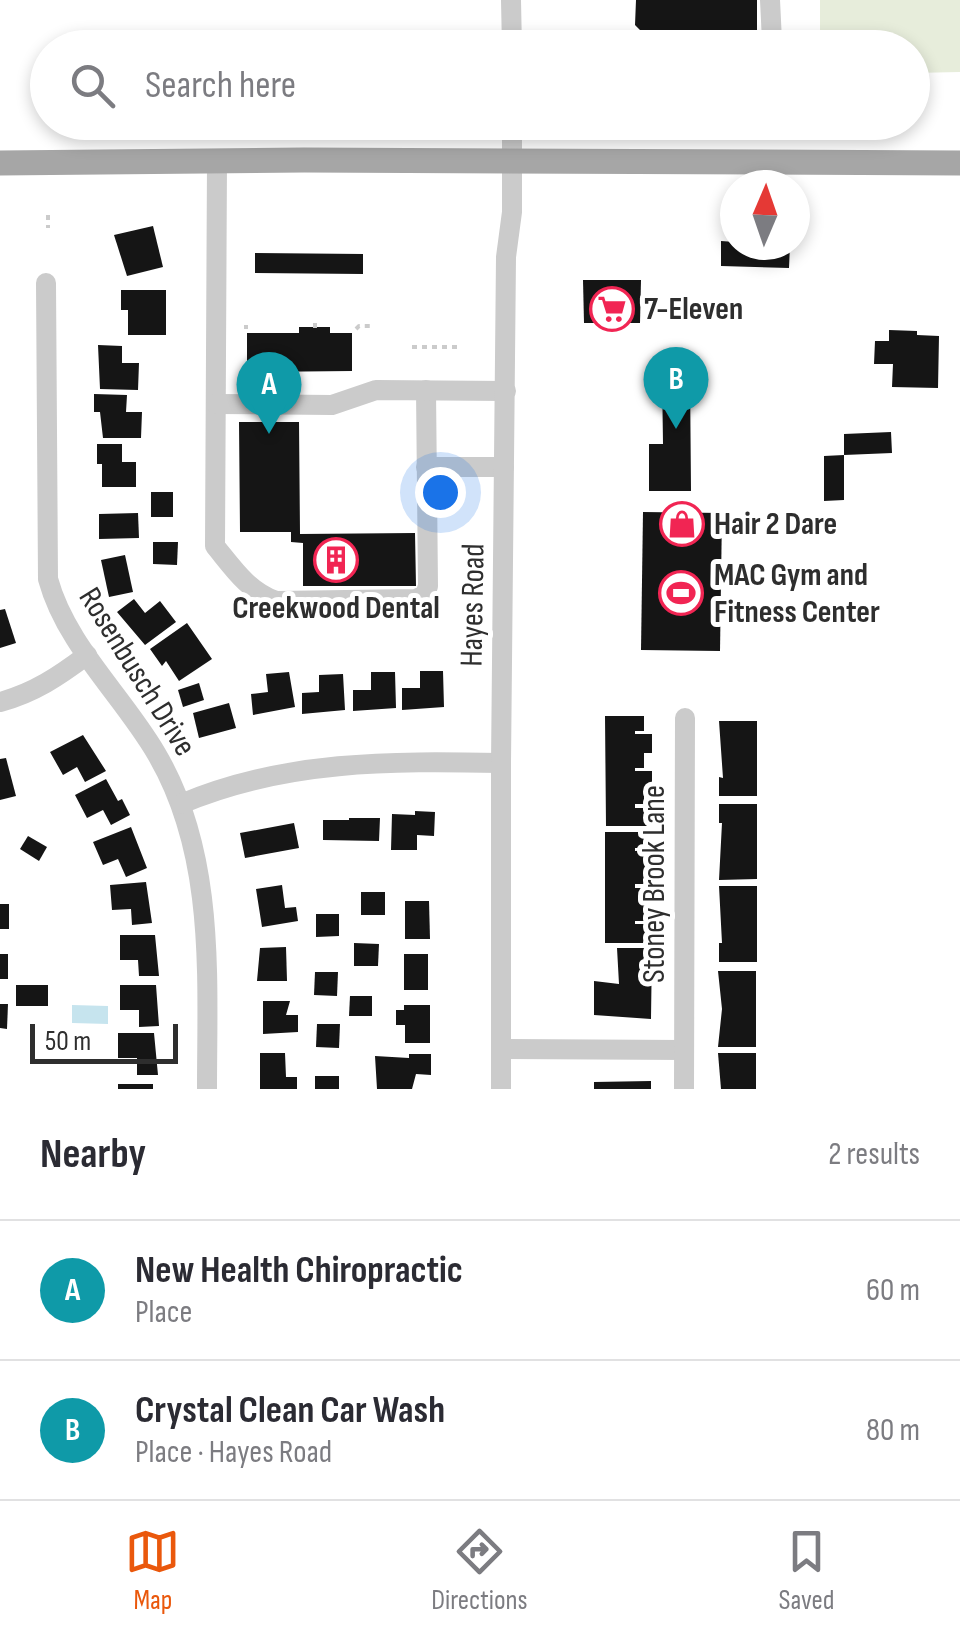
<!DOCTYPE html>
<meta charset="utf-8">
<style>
body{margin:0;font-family:"Sofia Sans Condensed",sans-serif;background:#f2f2f3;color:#2b2b33}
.compass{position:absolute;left:720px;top:170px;width:90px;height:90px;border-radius:50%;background:#fff;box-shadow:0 5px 15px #0003;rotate:2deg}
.scale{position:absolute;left:30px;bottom:25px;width:148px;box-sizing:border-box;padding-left:10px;border:5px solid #2e2e2e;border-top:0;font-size:28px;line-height:35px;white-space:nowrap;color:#2e2e2e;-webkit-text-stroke:8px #fff;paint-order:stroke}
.you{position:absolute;left:440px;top:492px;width:35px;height:35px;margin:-25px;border:8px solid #fff;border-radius:50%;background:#1a73e8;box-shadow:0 0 0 15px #1a73e833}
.badge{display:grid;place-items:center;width:65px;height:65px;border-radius:50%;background:#ea580c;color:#fff;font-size:32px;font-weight:700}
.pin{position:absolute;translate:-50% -82px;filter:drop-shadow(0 2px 5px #0008)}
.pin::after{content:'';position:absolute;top:52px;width:35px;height:30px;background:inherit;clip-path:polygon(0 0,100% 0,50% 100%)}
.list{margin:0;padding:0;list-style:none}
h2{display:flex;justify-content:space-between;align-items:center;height:130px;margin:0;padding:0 40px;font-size:42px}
h2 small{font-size:32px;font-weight:400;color:#7c7c81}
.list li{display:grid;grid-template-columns:65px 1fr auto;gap:30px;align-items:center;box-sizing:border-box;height:140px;padding:0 40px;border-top:2px solid #e1e1e2}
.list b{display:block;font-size:38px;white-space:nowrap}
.list p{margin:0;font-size:32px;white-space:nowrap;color:#7c7c81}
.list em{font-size:32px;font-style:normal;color:#7c7c81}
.icon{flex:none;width:55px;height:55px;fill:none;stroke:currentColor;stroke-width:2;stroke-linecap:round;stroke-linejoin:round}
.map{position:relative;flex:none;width:960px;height:1089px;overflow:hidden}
.search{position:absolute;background:#fff;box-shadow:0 5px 15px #0003;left:30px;right:30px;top:30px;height:110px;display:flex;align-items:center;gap:25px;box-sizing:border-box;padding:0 35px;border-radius:55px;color:#7c7c81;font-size:38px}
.sheet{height:410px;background:#fff}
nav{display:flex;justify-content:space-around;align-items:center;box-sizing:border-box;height:140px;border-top:2px solid #e1e1e2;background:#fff;font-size:28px;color:#7c7c81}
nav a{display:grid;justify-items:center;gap:5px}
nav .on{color:#ea580c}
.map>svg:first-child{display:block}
.green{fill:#e7eddb}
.water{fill:#c6e4ee}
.building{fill:#151515}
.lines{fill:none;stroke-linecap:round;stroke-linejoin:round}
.path{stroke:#cbcbcb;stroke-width:4;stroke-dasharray:5 5;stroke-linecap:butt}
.minor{stroke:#cbcbcb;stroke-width:20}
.major{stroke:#a6a6a6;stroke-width:25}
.labels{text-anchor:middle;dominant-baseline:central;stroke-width:10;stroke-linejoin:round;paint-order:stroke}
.poi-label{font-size:32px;font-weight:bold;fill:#2e2e2e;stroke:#fff;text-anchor:start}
.street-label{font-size:32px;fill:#2e2e2e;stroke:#fff}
</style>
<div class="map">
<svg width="960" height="1089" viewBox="0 0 960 1089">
<rect width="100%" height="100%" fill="#fff"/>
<path class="green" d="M820,0H960V72L913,73L912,48L820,47Z"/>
<path class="water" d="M72,1005L108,1006V1024L72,1023Z"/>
<g class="building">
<path d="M636,0H757V36H718V41L650,40L635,25Z"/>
<path d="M153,226L163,267L127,276L114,235Z"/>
<path d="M721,241L735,242V245H790L789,268L721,266Z"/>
<path d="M255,253L363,254V274L255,273Z"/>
<path d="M583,280H641L640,323H584Z"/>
<path d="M121,290H166V335H128V310H121Z"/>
<path d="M299,327H330V333H352V371L247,372V333H299Z"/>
<path d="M889,330L917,331V335L939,336L938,388L892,387L893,364H874L875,341H889Z"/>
<path d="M98,345L122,346V363H139L138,390L100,389Z"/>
<path d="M662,373H690L691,491H649V444H663Z"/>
<path d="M94,394L127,395L126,412H142L141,438H103L100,412H94Z"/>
<path d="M239,422H299L300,534L415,533L416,586H303V543L291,542V532H240Z"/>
<path d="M891,432L892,453L844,455V500L824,501V456L844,455V434Z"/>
<path d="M97,444H122V462H136V487H102V464H97Z"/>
<rect x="151" y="492" width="22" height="25"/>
<path d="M643,512L722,513L720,651L641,650Z"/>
<path d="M138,513L139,538L99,539V514Z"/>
<path d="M153,542H178L177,565L153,564Z"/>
<path d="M125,555L133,592L109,597L101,560Z"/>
<path d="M134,599L145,613L160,601L176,622L145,645L117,612Z"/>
<path d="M5,609L16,643L0,648V610Z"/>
<path d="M187,623L212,659L179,681L166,661L162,666L150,649Z"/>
<path d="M420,671H443L444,707L402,710V688H420Z"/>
<path d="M289,672L295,707L253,715L251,694L268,692L266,674Z"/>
<path d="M371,672H395L396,708L353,711V690H371Z"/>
<path d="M343,674L345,710L302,714V693L319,692V675Z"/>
<path d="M199,683L204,700L183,707L178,690Z"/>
<path d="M229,703L236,728L199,738L193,713Z"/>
<path d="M605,716H644V731H635V734H652V753H644V768H635V771H652V790H644V804H635V808H652V826H606Z"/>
<path d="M719,721H757V796H719V777L723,778Z"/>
<path d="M83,735L106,771L85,782L77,767L63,775L50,752Z"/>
<path d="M6,758L16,796L0,800V759Z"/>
<path d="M106,779L118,801L122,799L130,815L111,825L103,810L87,818L75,795Z"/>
<path d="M719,804H757V879L719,880L722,823H719Z"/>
<path d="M415,811L435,812L434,836L417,835V850H391L392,814L415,815Z"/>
<path d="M349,818H380L379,841L323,840V820H349Z"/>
<path d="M294,823L299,848L245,858L240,833Z"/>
<path d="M131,827L147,868L126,877L118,859L103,865L93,842Z"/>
<path d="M605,832H644V848H635V851L652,850V869H644V884H635V888H651L652,906L644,907V921H635V924H652V943H605Z"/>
<path d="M28,836L47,847L39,861L20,849Z"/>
<path d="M146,882L152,923L132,925L131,909L112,910L110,885Z"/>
<path d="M282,885L285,908L296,907L298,921L262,927L256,889Z"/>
<path d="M719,886H757V962H719V943H722Z"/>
<rect x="361" y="892" width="24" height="23"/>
<path d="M405,901H429L430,939H405Z"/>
<rect x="0" y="904" width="9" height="25"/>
<path d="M316,914H339V936L316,937Z"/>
<path d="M120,935H155L159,976H139L138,960H120Z"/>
<path d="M354,943L379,944L378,966H354Z"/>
<path d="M286,947L287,981H257L260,948Z"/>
<path d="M617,948H652L651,1019L594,1015V981L619,984Z"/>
<rect x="0" y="954" width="8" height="25"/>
<rect x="404" y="954" width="24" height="36"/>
<path d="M718,971H756V1047H718L722,1009Z"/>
<path d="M315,972H338L337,996L314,995Z"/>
<rect x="16" y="985" width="32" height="21"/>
<path d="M120,985H156L159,1026L139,1027V1010H120Z"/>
<path d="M350,996H372V1016H349Z"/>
<path d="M263,1001H290L286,1015H298V1032L263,1034Z"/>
<path d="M0,1004H8L7,1029L0,1028Z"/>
<path d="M404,1005H430V1043H405V1025H396V1010H404Z"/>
<path d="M317,1024H340L339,1048L316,1047Z"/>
<path d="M118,1033H154L158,1075H137V1058H118Z"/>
<path d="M260,1053H285L286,1077H297V1089H260Z"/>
<path d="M718,1053H756V1089H721Z"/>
<path d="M409,1054H431V1075L416,1074L412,1089H377L375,1056L409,1058Z"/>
<rect x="315" y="1076" width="24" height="13"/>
<path d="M651,1081V1089H594V1082Z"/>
<rect x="118" y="1084" width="35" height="5"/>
</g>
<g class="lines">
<g class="path">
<path d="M48,215V228"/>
<path d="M315,323V328"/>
<path d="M246,325V329"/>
<path d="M356,329L359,326H374"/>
<path d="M412,347H459"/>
</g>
<g class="minor">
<path d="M511,0L512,48"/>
<path d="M770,0L772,41"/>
<path d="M217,162L215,546C233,568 248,591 276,601L416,599L425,595L428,586L426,390"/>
<path d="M46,283L48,579C66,645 122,695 156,753C216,854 207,977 207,1089"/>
<path d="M216,404L332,405L376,390L506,391"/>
<path d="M426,467H504"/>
<path d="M0,702C34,693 59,676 87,655"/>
<path d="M181,804C285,760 390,761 501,763"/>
<path d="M502,1049L684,1050"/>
<path d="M501,1089V763L506,257L512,212V122"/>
<path d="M684,1089L685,718"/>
</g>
<path class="major" d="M0,163L304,160L960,163"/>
</g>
<defs>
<g id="supermarket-ring" transform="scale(2.25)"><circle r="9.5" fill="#fff" stroke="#f12553" stroke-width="1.5"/><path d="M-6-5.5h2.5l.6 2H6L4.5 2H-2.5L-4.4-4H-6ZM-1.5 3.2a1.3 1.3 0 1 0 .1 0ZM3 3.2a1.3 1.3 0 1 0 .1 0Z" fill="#f12553"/></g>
<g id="shop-ring" transform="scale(2.25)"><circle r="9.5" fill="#fff" stroke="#f12553" stroke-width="1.5"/><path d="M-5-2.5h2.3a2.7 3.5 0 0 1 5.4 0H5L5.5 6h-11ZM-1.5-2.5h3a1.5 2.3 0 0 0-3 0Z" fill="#f12553"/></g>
<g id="building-ring" transform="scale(2.25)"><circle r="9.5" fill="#fff" stroke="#f12553" stroke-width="1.5"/><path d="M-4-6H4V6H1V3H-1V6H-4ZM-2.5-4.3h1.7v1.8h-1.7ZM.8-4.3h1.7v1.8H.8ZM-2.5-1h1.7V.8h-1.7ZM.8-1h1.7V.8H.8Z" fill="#f12553"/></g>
<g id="stadium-ring" transform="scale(2.25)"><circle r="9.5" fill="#fff" stroke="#f12553" stroke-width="1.5"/><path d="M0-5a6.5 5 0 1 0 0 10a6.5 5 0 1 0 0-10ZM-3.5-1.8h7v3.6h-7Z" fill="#f12553"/></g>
</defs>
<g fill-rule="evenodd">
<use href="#supermarket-ring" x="612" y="309"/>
<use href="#shop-ring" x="682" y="524"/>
<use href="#building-ring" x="336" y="560"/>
<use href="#stadium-ring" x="681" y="593"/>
</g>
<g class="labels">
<g class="poi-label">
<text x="644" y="309">7-Eleven</text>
<text x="714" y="524">Hair 2 Dare</text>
<text x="714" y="575">MAC Gym and<tspan x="714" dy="37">Fitness Center</tspan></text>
<text x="336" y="608" text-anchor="middle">Creekwood Dental</text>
</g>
<g class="street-label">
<text transform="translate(473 605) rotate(-89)">Hayes Road</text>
<text transform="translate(137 672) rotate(58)">Rosenbusch Drive</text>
<text transform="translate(654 884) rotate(-90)">Stoney Brook Lane</text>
</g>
</g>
</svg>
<svg class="compass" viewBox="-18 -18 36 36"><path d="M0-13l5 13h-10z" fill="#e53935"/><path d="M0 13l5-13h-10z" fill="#7c7c81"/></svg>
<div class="scale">50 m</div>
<div class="you"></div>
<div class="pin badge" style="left:269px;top:434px;background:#0f9aa8">A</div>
<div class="pin badge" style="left:676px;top:429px;background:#0f9aa8">B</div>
<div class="search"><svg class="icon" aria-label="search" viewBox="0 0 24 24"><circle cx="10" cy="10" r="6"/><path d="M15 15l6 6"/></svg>Search here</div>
</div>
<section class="sheet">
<h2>Nearby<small>2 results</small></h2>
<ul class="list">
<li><span class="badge" style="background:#0f9aa8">A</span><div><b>New Health Chiropractic</b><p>Place</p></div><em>60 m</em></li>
<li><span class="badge" style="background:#0f9aa8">B</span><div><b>Crystal Clean Car Wash</b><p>Place · Hayes Road</p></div><em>80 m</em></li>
</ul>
</section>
<nav>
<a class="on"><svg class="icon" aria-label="map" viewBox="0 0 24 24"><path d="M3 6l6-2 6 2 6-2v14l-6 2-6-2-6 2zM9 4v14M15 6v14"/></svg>Map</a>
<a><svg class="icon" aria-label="directions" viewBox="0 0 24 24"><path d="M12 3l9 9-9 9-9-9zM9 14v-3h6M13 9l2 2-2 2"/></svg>Directions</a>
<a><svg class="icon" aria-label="saved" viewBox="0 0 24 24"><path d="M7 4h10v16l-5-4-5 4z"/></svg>Saved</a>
</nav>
